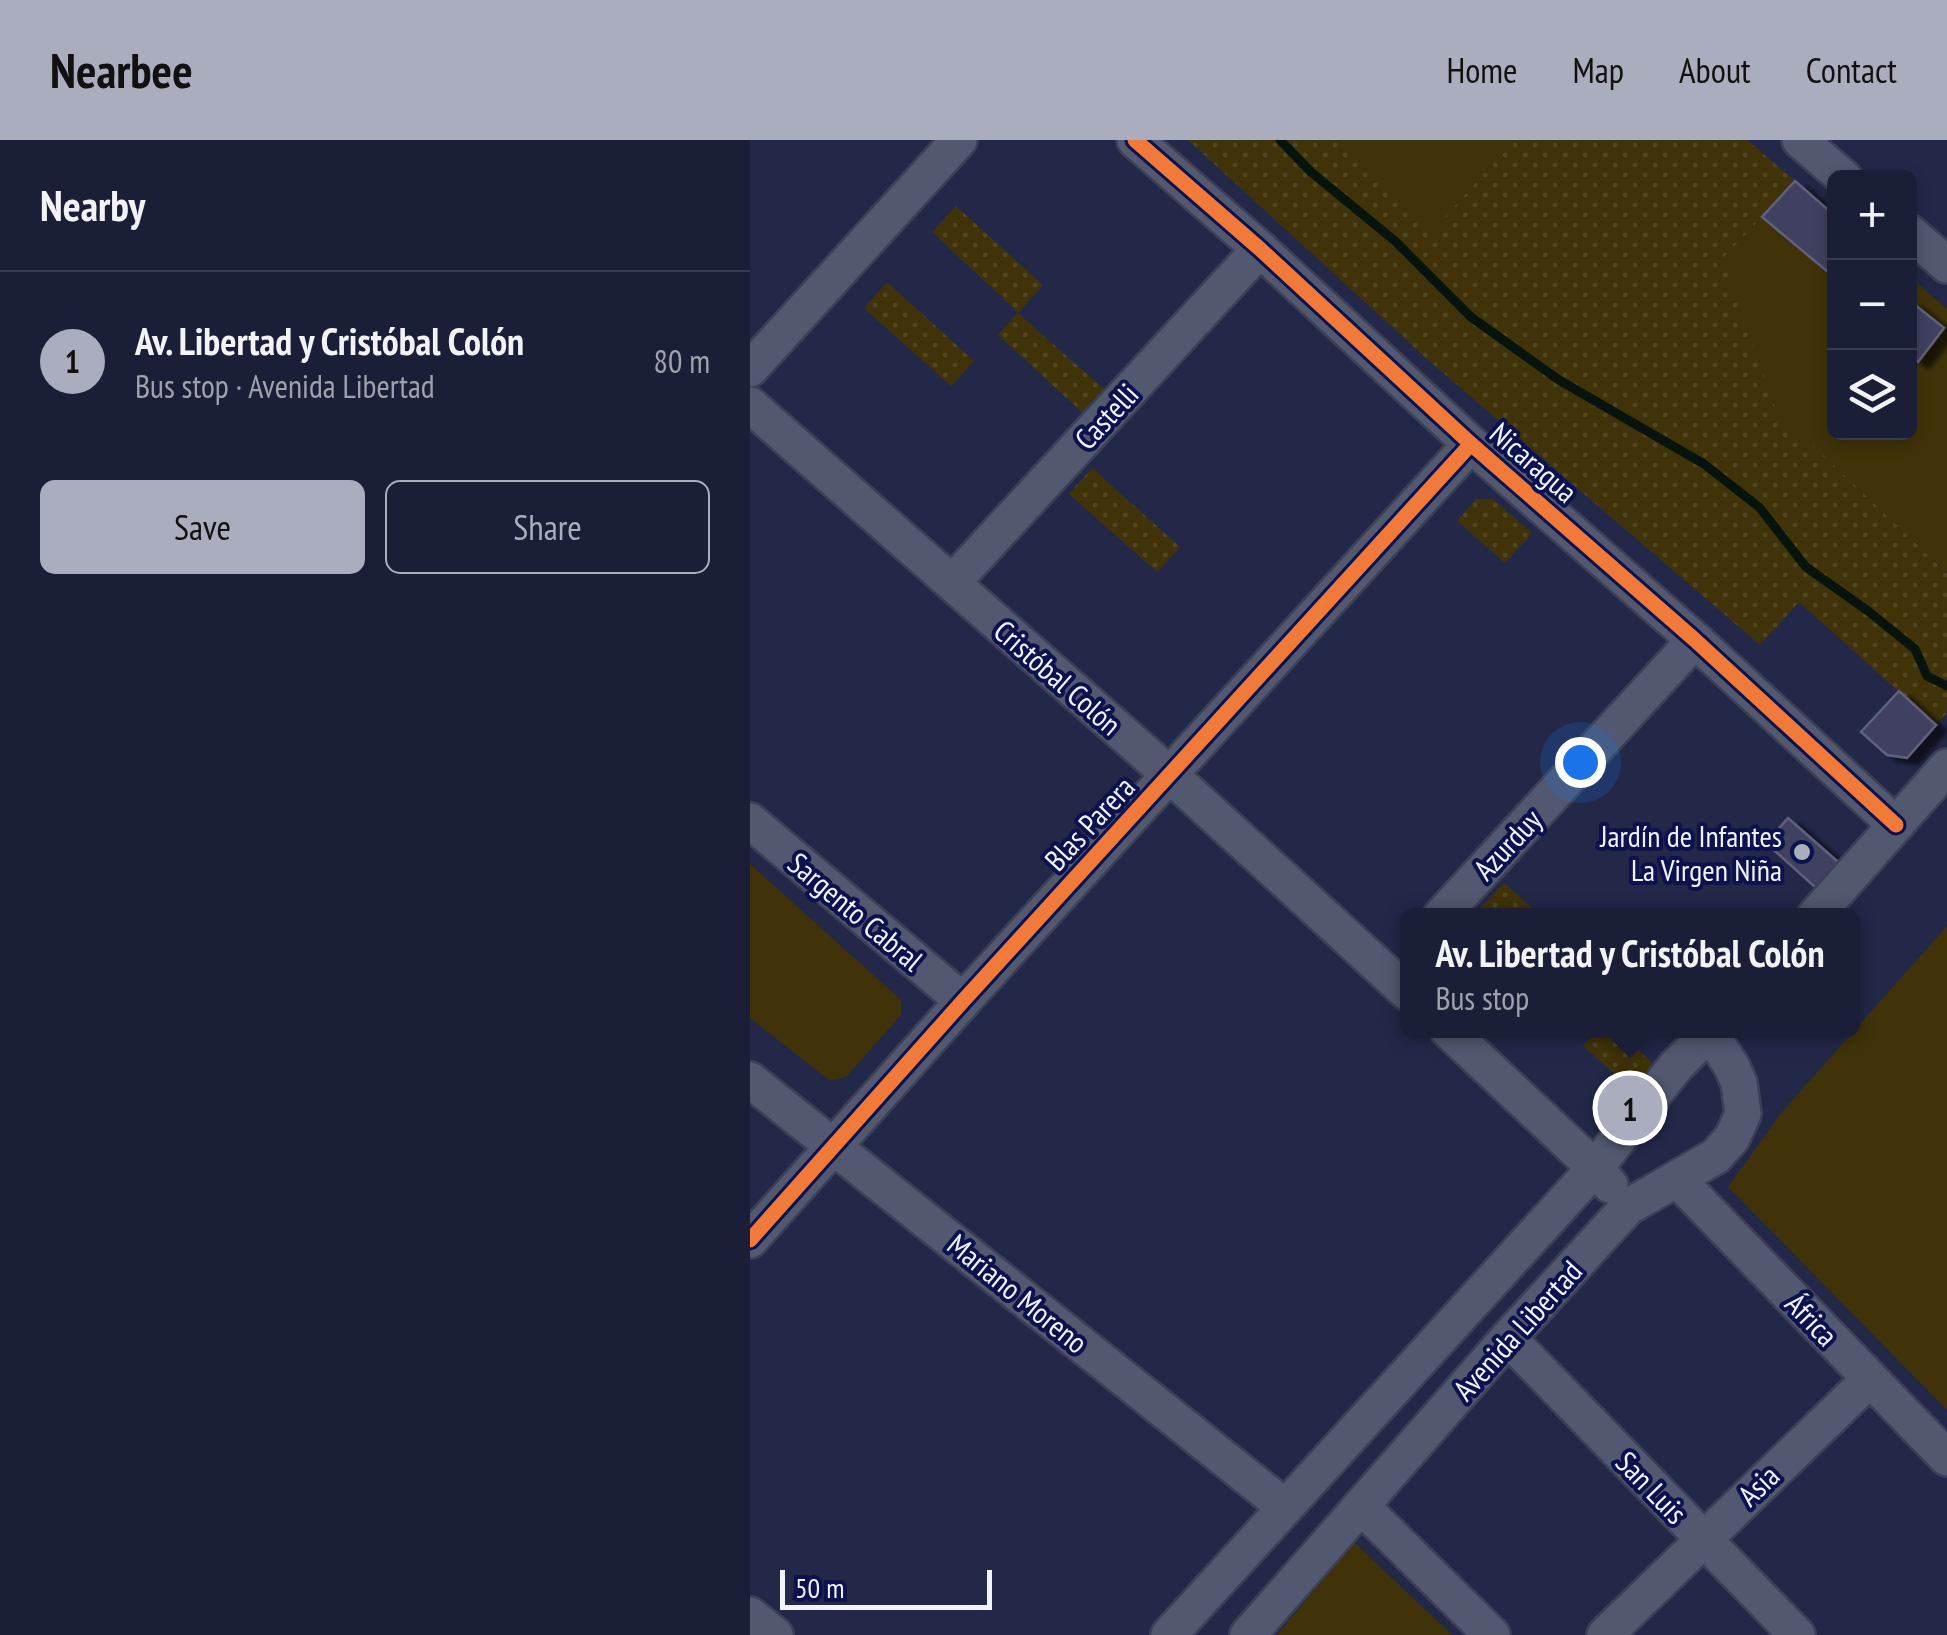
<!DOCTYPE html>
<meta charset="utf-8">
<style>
body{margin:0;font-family:"PT Sans Narrow",sans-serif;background:#272b42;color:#f1f3f6}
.controls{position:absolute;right:30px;top:30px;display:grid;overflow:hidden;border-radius:15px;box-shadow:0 5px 15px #0003}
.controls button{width:90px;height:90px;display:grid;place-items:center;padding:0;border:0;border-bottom:2px solid #383c52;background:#1a1e37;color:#f1f3f6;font:50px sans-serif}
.scale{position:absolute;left:30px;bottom:25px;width:212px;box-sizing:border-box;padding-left:10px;border:5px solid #f1f4fc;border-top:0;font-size:28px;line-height:35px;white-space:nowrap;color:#f1f4fc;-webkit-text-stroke:8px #0b124d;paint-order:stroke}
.you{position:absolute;left:830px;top:622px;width:35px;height:35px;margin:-25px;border:8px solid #fff;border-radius:50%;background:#1a73e8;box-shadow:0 0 0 15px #1a73e833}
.badge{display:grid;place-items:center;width:65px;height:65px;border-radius:50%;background:#a9adbd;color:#111;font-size:32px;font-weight:700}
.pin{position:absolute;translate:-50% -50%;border:5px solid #fff;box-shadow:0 2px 10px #0006}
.popup{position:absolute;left:650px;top:768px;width:460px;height:130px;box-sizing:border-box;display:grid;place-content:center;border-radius:15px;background:#1a1e37;filter:drop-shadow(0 2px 8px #0005);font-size:32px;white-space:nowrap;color:#9fa2ad}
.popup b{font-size:38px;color:#f1f3f6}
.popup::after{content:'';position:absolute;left:50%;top:100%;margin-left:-20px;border:20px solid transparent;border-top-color:#1a1e37}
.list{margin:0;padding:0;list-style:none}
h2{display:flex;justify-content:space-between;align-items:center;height:130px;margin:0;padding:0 40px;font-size:42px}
h2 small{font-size:32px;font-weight:400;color:#9fa2ad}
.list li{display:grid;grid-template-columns:65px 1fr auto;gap:30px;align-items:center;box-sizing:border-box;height:180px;padding:0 40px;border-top:2px solid #383c52}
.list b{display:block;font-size:38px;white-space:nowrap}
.list p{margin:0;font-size:32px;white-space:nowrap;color:#9fa2ad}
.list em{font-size:32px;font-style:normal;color:#9fa2ad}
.actions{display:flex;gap:20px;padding:30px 40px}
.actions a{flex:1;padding:22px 0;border:2px solid #a9adbd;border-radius:15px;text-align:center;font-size:35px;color:#a9adbd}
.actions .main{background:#a9adbd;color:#111}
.icon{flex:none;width:55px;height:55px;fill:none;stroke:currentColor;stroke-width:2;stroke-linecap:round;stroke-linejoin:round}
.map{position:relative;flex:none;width:1197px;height:1495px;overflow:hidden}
header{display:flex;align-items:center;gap:60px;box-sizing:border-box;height:140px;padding:0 50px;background:#a9adbd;color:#111}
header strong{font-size:48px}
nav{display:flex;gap:55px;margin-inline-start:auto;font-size:35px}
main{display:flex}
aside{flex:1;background:#1a1e37}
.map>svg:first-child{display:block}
.grass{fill:url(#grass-dots)}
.green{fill:#40330a}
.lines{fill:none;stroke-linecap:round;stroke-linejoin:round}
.stream{stroke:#07130d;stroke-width:9}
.building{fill:#413f60;stroke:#60607d;stroke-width:2.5;filter:url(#shadow)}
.minor-casing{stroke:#3d3f57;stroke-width:40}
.minor{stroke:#525870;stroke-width:35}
.cycleway-casing{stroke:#0b124d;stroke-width:21}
.cycleway{stroke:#f17a3a;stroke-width:15}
.poi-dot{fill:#a9adbd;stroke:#0b124d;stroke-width:4}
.labels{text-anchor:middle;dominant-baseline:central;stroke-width:8;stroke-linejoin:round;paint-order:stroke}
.street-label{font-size:30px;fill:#f1f4fc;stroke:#0b124d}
.poi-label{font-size:30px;fill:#f1f4fc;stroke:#0b124d;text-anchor:end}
</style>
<header>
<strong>Nearbee</strong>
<nav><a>Home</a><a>Map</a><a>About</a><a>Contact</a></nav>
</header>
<main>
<aside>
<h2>Nearby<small></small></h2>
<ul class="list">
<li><span class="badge">1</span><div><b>Av. Libertad y Cristóbal Colón</b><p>Bus stop · Avenida Libertad</p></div><em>80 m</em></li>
</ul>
<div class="actions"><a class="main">Save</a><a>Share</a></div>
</aside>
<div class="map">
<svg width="1197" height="1495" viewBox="0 0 1197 1495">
<defs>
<pattern id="grass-dots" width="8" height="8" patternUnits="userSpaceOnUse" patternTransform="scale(2.5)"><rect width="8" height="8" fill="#40330a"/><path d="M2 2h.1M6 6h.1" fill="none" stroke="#534722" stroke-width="1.8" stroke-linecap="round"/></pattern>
<filter id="shadow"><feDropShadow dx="11" dy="6" stdDeviation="2.5" flood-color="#0009"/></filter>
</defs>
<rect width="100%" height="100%" fill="#232849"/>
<g class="grass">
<path d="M438,0H589L685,88L764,0H997L1045,41L974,119L1026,269L1197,433V573L1186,585L1049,462L1010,505L677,219Z"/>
<path d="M206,66L293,145L268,173L356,251L335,275L248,195L268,172L182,92Z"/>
<path d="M137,142L224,221L201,246L114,168Z"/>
<path d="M342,328L430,407L407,432L319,354Z"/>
<path d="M726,359H743L782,393L755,423L707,381Z"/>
<path d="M754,743L790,775H723Z"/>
<path d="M847,891H867L908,928L886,953L833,906Z"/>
</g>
<g class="green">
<path d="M589,0H764L685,88Z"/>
<path d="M1012,77L1084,137V292H1160V137L1197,169V433L1026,270L973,118Z"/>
<path d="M0,724L151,860V875L96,937L79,940L0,878Z"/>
<path d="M1197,786V1270L978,1047L1032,972Z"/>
<path d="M604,1402L702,1495H527Z"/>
</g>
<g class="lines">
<path class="stream" d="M530,0L561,32L645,101L721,177L809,240L954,324L1009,367L1056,427L1118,471L1165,509L1177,536L1197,546"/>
</g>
<g class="building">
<path d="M1045,41L1084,75V137L1012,77Z"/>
<path d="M1160,161L1194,188L1168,222L1160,216Z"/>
<path d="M1149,551L1186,585L1157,618L1137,615L1111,592Z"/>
<path d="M1038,678L1088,722L1066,748L1016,703Z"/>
</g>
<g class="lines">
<g class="minor-casing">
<g id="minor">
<path d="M385,0L510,109L721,304L945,500L1146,685"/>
<path d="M1050,0L1094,38"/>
<path d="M1160,93L1197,125"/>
<path d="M0,229L209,0"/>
<path d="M0,265L420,635L658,853"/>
<path d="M202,443L510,109"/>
<path d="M0,681L213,861"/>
<path d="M691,776L945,500"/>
<path d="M1065,776L1197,627"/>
<path d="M698,890L845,1028L860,1045"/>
<path d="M0,940L535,1367"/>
<path d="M927,1039L1197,1318"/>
<path d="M0,1100L213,861L721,304"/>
<path d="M758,1198L1047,1495"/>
<path d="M611,1366L742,1495"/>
<path d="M0,1475L25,1495"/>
<path d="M419,1495L845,1028L926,926L962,890"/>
<path d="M498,1495L758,1198L878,1067L966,1016L982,998L993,974L989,943L982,927L960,893"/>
<path d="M855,1495L1120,1239"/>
</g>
</g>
<use href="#minor" class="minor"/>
<g class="cycleway-casing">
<g id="cycleway">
<path d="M385,0L510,109L721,304L945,500L1146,685"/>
<path d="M0,1100L213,861L721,304"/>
</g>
</g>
<use href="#cycleway" class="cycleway"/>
</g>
<circle class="poi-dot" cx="1052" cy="712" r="10"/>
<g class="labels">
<g class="street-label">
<text transform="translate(356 276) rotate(-47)">Castelli</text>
<text transform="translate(784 322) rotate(41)">Nicaragua</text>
<text transform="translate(308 537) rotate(41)">Cristóbal Colón</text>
<text transform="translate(339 683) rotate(-47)">Blas Parera</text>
<text transform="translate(757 704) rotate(-47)">Azurduy</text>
<text transform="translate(106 771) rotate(40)">Sargento Cabral</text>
<text transform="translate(268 1153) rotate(39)">Mariano Moreno</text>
<text transform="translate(1062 1179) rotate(46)">África</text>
<text transform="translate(767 1190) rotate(-48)">Avenida Libertad</text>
<text transform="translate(1008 1345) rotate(-44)">Asia</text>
<text transform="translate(902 1347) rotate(46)">San Luis</text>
</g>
<g class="poi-label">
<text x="1032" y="695">Jardín de Infantes<tspan x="1032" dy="34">La Virgen Niña</tspan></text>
</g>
</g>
</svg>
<div class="controls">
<button>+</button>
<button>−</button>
<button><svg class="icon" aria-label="layers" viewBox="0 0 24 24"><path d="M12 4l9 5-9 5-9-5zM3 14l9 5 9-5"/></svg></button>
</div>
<div class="scale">50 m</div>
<div class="you"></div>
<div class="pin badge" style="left:880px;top:968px">1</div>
<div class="popup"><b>Av. Libertad y Cristóbal Colón</b>Bus stop</div>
</div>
</main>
